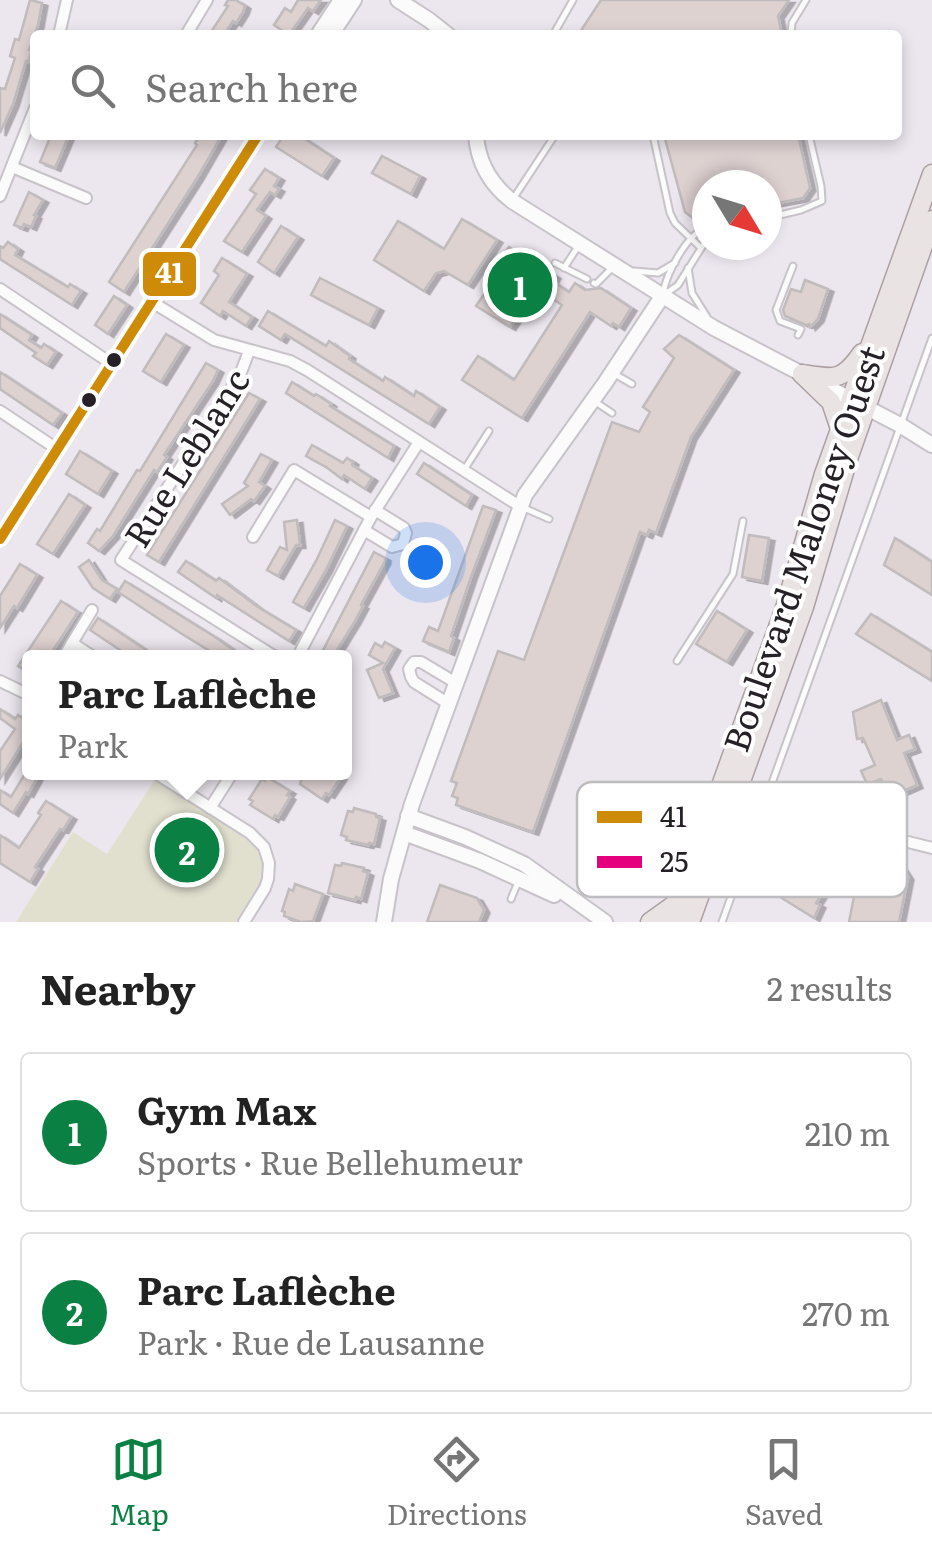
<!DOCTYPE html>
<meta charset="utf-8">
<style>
body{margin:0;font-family:Literata,serif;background:#f2f2f2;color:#222}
.compass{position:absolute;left:692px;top:170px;width:90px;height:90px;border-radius:50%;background:#fff;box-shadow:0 5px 15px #0003;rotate:128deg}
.you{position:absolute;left:425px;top:562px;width:35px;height:35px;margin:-25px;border:8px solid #fff;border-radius:50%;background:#1a73e8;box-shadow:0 0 0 15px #1a73e833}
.badge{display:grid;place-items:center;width:65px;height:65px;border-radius:50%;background:#0b8043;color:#fff;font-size:32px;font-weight:700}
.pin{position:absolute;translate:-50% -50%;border:5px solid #fff;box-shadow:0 2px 10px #0006}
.popup{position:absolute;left:22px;top:650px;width:330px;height:130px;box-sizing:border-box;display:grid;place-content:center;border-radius:10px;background:#fff;filter:drop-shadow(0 2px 8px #0005);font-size:32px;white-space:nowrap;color:#767676}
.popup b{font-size:38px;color:#222}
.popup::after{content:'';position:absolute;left:50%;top:100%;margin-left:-20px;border:20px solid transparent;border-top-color:#fff}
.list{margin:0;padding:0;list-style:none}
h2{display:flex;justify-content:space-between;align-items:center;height:130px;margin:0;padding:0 40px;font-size:42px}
h2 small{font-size:32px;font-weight:400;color:#767676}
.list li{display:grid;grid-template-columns:65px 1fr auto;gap:30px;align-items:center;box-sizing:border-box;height:160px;margin:0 20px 20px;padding:0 20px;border:2px solid #e0e0e0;border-radius:10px}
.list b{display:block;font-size:38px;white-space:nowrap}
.list p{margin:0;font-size:32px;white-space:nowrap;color:#767676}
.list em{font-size:32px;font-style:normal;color:#767676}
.icon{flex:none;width:55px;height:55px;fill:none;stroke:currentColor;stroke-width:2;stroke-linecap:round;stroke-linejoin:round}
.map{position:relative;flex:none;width:932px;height:922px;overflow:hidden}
.search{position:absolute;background:#fff;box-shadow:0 5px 15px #0003;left:30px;right:30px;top:30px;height:110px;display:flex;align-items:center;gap:25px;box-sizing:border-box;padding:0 35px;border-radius:10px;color:#767676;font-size:38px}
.sheet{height:490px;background:#fff}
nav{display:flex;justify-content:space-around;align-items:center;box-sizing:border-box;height:140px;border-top:2px solid #e0e0e0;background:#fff;font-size:28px;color:#767676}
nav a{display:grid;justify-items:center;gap:5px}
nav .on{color:#0b8043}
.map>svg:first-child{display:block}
.green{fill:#e1e0cf}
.building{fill:#ded2d1;stroke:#c0bbbc;stroke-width:2.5;filter:url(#shadow)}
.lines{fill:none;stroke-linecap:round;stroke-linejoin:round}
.service-casing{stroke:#c8c3c9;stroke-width:9}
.minor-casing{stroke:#c8c3c9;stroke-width:14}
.tertiary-casing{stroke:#c8c3c9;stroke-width:18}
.primary-casing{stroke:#ada0a2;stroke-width:21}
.service{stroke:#fcfbfc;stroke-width:5}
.minor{stroke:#fcfbfc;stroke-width:10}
.tertiary{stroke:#fcfbfc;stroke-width:14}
.primary{stroke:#eae3e3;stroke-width:18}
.bus-1-casing{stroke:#fff;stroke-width:18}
.bus-1{stroke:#cd8b08;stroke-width:10}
.bus-dot{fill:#252127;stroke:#fff;stroke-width:4}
.labels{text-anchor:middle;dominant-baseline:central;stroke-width:8;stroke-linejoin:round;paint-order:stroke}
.street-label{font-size:35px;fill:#252127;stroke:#fff}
.key{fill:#fff;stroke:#bebcbe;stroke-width:2.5}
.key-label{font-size:28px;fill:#252127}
.line-badge{stroke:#fff;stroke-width:4}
.badge-label{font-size:28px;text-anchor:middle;font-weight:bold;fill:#fff}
</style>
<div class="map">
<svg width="932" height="922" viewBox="0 0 932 922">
<defs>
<filter id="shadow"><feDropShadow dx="5.5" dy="3" stdDeviation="0" flood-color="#0004"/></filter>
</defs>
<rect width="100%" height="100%" fill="#ece6ee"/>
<path class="green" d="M158,775L260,842L269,871L244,922H16L73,832L107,854Z"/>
<g class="building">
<path d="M30,0L42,3L38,25L29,50H32L28,62L26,61L13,104L0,133V88L5,89L15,58L10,56L15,39L19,40Z"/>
<path d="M228,0H236L245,6L243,12L236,23L233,21L224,35H217L211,32L228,6L225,5Z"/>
<path d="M298,0H321L313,11L308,8L289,35L274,25L285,8L291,12Z"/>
<path d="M601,0H789L778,16L782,35H578Z"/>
<path d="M51,135H69L55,168L40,162Z"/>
<path d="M200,135H222L197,178L124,292L109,282L197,145L195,143Z"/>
<path d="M284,135H299L334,158L322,176L276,147Z"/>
<path d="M664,135H798L810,188L803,198L767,205V185H707V217L694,219L685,212Z"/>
<path d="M382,156L420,176L411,194L372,173Z"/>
<path d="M265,169L279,178L274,186L279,189L275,195L270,192L257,210L266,216L242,252L224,241L256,194L250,190Z"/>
<path d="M29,192L43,200L34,215L36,216L31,227L24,224L22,228L14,225Z"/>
<path d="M462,219L497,240L468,285L444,271L436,273L424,291L374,260L398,221L444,249Z"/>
<path d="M281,226L298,237L274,273L258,262Z"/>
<path d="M8,242L18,249L15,255L68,287L70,284L81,291L72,305L0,259V246L3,248Z"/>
<path d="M509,247L555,276L552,281L569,292L575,283L585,290L601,288L631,308L619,327L613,323L611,326L590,312L522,418L462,380L478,356L514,380L562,305L536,288L510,327L476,306L503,267L498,264Z"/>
<path d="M222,258L247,274L229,302L252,317L246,326L223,311L220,316L201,303L219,275L214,271Z"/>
<path d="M320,278L378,308L369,325L311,295Z"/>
<path d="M805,280L828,289L818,319L810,327L809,324L806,325L785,316L783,310L791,289L801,292Z"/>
<path d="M114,296L127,305L108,334L95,325Z"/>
<path d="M268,311L326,346L329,341L350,356L349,359L383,381L385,377L414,396L416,391L440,407L429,424L285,334L281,340L259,326Z"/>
<path d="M0,314L32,335L29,340L41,348L44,344L56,352L47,365L33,356L36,353L0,328Z"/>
<path d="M166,334L184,345L161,382L143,371Z"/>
<path d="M679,335L734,370L691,437L656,533L649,530L647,535L640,532L533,832L456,805L458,798L452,796L457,783L451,781L498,651L524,660L612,422L639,432L650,412L643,407L674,358L664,349Z"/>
<path d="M206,363L218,370L213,381L164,455L167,457L157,472L154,470L113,536L99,551L88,543L97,529L100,531L137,470L140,471Z"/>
<path d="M0,372L62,413L53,425L0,389Z"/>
<path d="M292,382L314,396L316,394L331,404L330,406L394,446L388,458L286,393Z"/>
<path d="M249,393L260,399L159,562L147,555Z"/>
<path d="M312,445L343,463L347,458L353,462L352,465L372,478L365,489L344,475L342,479L326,467L306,456Z"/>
<path d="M80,451L112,471L98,494L66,474Z"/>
<path d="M261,454L272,460L259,482L265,486L254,501L251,499L230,515L222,504L248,486L244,483Z"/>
<path d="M424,463L472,495L466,506L417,474Z"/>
<path d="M69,494L85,505L53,554L37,544Z"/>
<path d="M483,506L496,510L471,577L451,636L454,638L449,652L423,641L429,627L438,631Z"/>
<path d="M297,520L300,545H296L278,576L267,570L280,547L287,550L284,522Z"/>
<path d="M335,520L347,526L326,570L304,608L293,602L317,559Z"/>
<path d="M749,535L769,538L762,581L742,577Z"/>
<path d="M895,538L932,562V595L884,565Z"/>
<path d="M374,552L385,558V561L361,605L363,606L355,621L337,650L338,651L335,658H319Z"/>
<path d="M89,560L102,580L117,589L110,599L93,588L79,567Z"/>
<path d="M186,561L216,581L219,578L258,607L296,630L289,641L217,595L216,598L178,572Z"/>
<path d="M20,564L37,575L17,608L14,606L0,628V596Z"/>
<path d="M125,581L215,637L245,658H221L179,632L118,592Z"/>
<path d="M61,601L78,612L48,658H30V673L18,666Z"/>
<path d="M717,611L747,630L727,662L696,644Z"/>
<path d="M871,614L932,652V681L856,634Z"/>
<path d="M98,618L158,658H132L90,630Z"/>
<path d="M385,642L395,648L383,669L393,693L379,698L367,670L383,663L369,655L375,643L382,647Z"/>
<path d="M881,700L897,740L909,735L915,749L904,753L917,785L890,797L881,779L867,784L861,771L875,765L863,738L857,739L853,712Z"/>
<path d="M0,709L15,719L18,715L30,723V731L0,779V751L15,729L0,718Z"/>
<path d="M26,772H40L28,794L26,792L13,813L0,804V790L11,797Z"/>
<path d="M304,772H339L338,775L341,777L329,795L326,793L322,799L300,784Z"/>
<path d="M267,777L290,791L287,795L290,797L278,817L275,815L273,819L250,805L253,801L249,799L262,779L265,781Z"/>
<path d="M46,801L71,817L63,830L60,829L35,867L38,869L30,882L0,863V835L19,848L41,815L38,813Z"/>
<path d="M354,808L376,814V817L380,818L374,844L369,843L368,845L346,840L347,837L341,835L348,811L353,812Z"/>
<path d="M802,826L830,845L827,850L840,858L829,883L816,903L820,905L814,918L772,892L797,857L787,850Z"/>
<path d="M883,860L899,863L908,877L899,922H849L860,866L870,868Z"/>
<path d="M342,863L364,868L363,871L368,873L361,899L356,897L355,900L328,893L335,865L341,866Z"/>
<path d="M295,884L323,894L313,921L301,922L284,916L285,912L282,911L289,889L293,891Z"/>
<path d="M440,885L477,898L484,910L479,922H427Z"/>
</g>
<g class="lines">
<g class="service-casing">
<g id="service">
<path d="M553,35L573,0"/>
<path d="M791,35L792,23L806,0"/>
<path d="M653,135L670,213L675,223L700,247"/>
<path d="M513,199L555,135"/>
<path d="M767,218L801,210L822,201L821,186L809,135"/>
<path d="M555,263L587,279"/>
<path d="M793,266L776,310L780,321L801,329L798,335"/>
<path d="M564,268L579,245"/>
<path d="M688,268L692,293L707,317"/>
<path d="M634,271L658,273L675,263"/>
<path d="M594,283L596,284L612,268"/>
<path d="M663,293C667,272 687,234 707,227"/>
<path d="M664,295L678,285L707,239"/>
<path d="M613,373L632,384"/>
<path d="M594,401L612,413"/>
<path d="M464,470L489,431"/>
<path d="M524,508L549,519"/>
<path d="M677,661L733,574L743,521"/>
<path d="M511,899L518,882"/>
<path d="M722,922L932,338"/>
</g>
</g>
<g class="minor-casing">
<g id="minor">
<path d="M59,35L67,0"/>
<path d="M186,35L207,0"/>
<path d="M12,167L86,198"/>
<path d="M0,196L35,108"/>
<path d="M0,289L112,364"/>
<path d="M152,302L214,340L290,361L307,370L521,507"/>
<path d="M249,351L240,375L121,560L277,658"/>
<path d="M0,411L57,449"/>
<path d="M364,530L392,547L403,544L406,533L404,528L375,510"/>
<path d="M253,537L294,470L371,517"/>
<path d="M72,643L95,658"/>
<path d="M63,658L92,610"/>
<path d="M297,658L371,517L419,442"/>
<path d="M0,681L29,695"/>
<path d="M449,704L414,682L411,677L409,669L414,662H421L456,683"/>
<path d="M154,772L250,833L264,847L269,863L268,879L265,888L244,922"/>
<path d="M210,808L233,772"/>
<path d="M860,830L932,848"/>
</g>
</g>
<g class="tertiary-casing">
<g id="tertiary">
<path d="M398,0L429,20L448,35"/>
<path d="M318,35L341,0"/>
<path d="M331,35L354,0"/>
<path d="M476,135C478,163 490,184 512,201L714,328L900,425L932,445"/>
<path d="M0,539L258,135"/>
<path d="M408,816L465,837L524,864L605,922"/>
<path d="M404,833L480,861L554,895"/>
<path d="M384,922L391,879L412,804L525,495L605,383L663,295"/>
</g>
</g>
<g class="primary-casing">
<g id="primary">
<path d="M802,374C834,379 842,382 862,353"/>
<path d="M802,374L831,402L840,429"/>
<path d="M650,922L678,902"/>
<path d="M672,922L786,605L824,474L932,174"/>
<path d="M690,922L804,607L848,459L932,220"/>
</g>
</g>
<use href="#service" class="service"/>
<use href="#minor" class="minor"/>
<use href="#tertiary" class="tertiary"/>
<use href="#primary" class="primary"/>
<g class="bus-1-casing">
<path id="bus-1" d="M0,539L258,135"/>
</g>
<use href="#bus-1" class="bus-1"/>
</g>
<g class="bus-dot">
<circle cx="114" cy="360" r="9"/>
<circle cx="89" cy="400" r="9"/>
</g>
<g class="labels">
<g class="street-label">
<text transform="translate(185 457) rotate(-58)">Rue Leblanc</text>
<text transform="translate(802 548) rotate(-71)">Boulevard Maloney Ouest</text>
</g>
</g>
<rect x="577" y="782" width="330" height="115" rx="15" class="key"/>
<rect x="597" y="811" width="45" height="12" fill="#cd8b08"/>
<rect x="597" y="856" width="45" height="12" fill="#e5007d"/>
<g class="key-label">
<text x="660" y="827">41</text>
<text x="660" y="872">25</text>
</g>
<rect class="line-badge" x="141" y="250" width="57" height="48" rx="10" fill="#cd8b08"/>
<g class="badge-label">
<text x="169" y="283">41</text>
</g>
</svg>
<svg class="compass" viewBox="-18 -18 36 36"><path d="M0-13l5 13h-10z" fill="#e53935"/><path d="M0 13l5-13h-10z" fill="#767676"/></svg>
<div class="you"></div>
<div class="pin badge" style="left:520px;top:285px">1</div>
<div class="pin badge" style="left:187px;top:850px">2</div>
<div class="popup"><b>Parc Laflèche</b>Park</div>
<div class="search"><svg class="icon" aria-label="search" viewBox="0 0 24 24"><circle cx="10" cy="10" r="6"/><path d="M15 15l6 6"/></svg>Search here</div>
</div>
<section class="sheet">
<h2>Nearby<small>2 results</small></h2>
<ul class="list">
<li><span class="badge">1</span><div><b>Gym Max</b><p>Sports · Rue Bellehumeur</p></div><em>210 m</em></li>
<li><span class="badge">2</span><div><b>Parc Laflèche</b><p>Park · Rue de Lausanne</p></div><em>270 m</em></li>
</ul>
</section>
<nav>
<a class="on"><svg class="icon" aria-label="map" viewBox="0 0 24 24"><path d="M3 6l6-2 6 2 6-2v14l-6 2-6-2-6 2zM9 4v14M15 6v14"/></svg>Map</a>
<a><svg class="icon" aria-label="directions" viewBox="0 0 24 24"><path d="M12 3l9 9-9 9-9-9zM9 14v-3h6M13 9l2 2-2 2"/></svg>Directions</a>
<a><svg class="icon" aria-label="saved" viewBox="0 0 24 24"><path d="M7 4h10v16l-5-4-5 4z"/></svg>Saved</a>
</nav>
